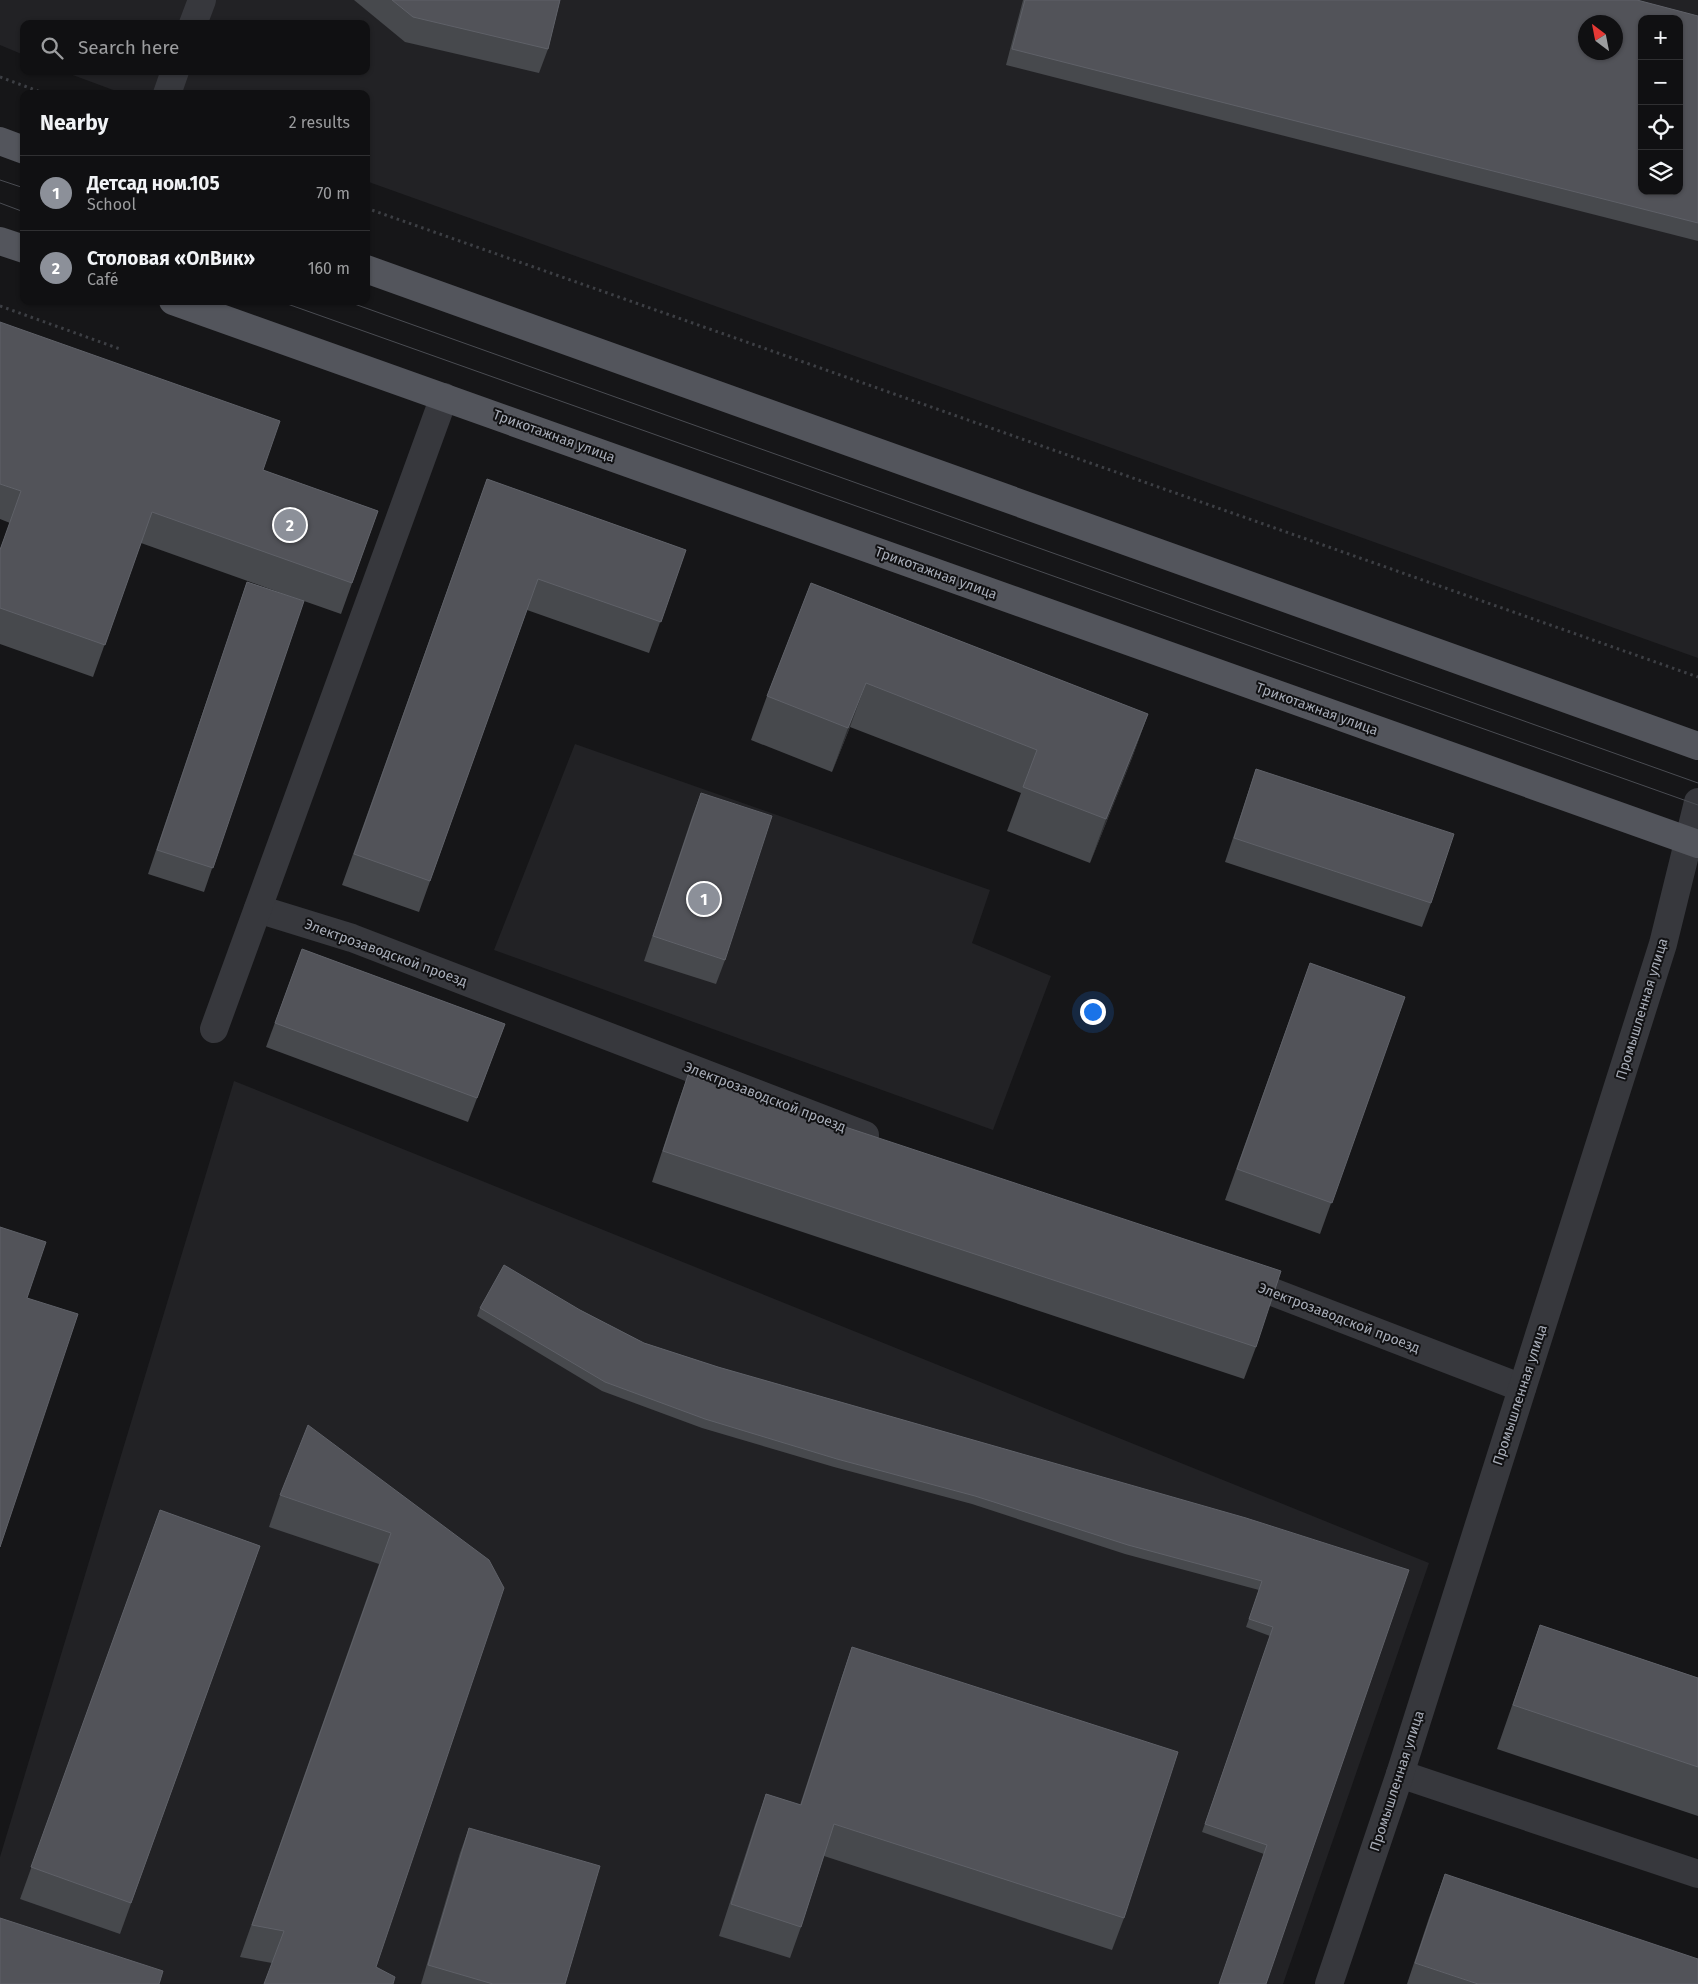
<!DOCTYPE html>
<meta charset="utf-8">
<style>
body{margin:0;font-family:"Fira Sans",sans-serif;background:#19191b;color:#f1f3f6}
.controls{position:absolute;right:15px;top:15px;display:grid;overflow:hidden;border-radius:10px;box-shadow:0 1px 4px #0004}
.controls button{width:45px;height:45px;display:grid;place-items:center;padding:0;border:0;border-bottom:1px solid #303032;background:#101012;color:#f1f3f6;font:25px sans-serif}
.compass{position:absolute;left:1578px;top:15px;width:45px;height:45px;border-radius:50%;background:#101012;box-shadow:0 1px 4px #0004;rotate:328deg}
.you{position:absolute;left:1092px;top:1011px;width:18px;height:18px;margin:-12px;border:4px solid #fff;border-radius:50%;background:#1a73e8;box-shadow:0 0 0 8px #1a73e833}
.badge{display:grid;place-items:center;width:32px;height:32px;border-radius:50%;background:#8c9099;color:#fff;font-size:16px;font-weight:700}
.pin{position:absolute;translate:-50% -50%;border:2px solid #fff;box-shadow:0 1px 5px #0006}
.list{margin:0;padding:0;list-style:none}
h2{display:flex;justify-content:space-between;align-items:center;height:65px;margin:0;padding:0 20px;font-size:21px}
h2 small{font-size:16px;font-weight:400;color:#9c9d9f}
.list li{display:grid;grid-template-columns:32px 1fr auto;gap:15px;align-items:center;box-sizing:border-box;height:75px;padding:0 20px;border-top:1px solid #303032}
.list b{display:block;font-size:19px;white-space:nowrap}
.list p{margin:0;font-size:16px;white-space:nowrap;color:#9c9d9f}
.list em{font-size:16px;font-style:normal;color:#9c9d9f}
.icon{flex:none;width:28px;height:28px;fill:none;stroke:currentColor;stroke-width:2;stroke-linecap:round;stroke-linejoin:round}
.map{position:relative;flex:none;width:1698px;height:1984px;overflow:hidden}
.search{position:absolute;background:#101012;box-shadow:0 1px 4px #0004;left:20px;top:20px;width:350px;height:55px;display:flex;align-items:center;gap:12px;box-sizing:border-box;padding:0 18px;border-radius:10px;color:#9c9d9f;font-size:19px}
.panel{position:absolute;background:#101012;box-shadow:0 1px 4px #0004;left:20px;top:90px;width:350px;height:215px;border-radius:10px}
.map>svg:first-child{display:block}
.built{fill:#222225;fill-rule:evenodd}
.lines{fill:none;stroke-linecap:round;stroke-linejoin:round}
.path{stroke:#3d3f44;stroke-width:3;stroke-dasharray:2.5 4;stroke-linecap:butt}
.minor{stroke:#37383d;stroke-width:28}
.major{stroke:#53555c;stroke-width:28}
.tram{stroke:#4a4c52;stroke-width:1}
.wall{fill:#47494d}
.shaded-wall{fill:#2f3033}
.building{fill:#525359;stroke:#5f6168;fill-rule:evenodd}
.labels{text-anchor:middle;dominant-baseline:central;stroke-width:4;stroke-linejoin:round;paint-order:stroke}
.street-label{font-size:14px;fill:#a8adb8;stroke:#111113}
</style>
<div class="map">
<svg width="1698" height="1984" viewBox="0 0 1698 1984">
<rect width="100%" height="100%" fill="#161618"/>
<g class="built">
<path d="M0,0H1698V658L366,181V94H124L62,71H366V24H24V55L0,45ZM1642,19H1679V191H1642ZM1586,22H1616V52H1586Z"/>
<path d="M575,744L990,890L972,943L1051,976L993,1130L494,950Z"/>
<path d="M234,1081L1429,1563L1283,1984H0V1857Z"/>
</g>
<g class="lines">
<g class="path">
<path d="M0,77L46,94"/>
<path d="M366,208L1698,677"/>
<path d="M0,306L120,349"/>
</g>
<g class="minor">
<path d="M193,24L202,0"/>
<path d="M167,94L175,71"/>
<path d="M258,909L352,938L865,1135"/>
<path d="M214,1029L444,397"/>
<path d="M1239,1279L1522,1388"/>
<path d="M1400,1774L1698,1874"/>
<path d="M1329,1984L1400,1774L1663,944L1698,802"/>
</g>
<g class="major">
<path d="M0,141L24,150"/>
<path d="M0,241L24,249"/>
<path d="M366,269L1698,746"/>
<path d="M173,301L1698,844"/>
</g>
<g class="tram">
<path d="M0,180L24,188"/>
<path d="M0,203L24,212"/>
<path d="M279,301L1698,805"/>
<path d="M346,301L1698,783"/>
</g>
</g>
<g class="wall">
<path d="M354,0H560L548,49L539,73L405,42Z"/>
<path d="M1023,0H1637L1698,16V241L1006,65Z"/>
<path d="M0,322L263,470L378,511L341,614L304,601L204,892L148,874L247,582L281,593L141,543L93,677L0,644V549L10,523L0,519Z"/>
<path d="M487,479L686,550L649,653L527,610L419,912L342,885Z"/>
<path d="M811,583L1148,714L1132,758L1090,863L1007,831L1021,793L850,727L832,772L751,740L767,696Z"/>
<path d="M1256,769L1431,903L1422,927L1225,862Z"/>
<path d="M701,793L725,960L716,984L644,961L692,817Z"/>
<path d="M302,949L505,1024L468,1122L266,1047Z"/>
<path d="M1310,963L1405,997L1320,1234L1225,1200Z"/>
<path d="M688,1075L1256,1347L1244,1379L652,1182L677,1106Z"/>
<path d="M480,1308L580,1310L644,1343L718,1367L1409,1570L1264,1854L1202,1832L1270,1636L1246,1627L1259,1590L1125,1554L972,1504L834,1467L702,1428L602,1391L477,1316Z"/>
<path d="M280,1495L489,1560L272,1963L240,1957L379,1564L269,1527Z"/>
<path d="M160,1510L260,1546L120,1934L20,1899Z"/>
<path d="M1540,1625L1698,1678V1816L1497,1749Z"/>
<path d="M852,1647L1124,1918L1112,1950L824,1856L801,1927L790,1958L719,1936L755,1825L766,1794L800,1805L841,1679Z"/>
<path d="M469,1828L565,1984H421L460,1853Z"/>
<path d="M1445,1874L1698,1984H1407L1429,1918Z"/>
</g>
<g class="shaded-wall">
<path d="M866,683L850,727L832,772L848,728Z"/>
<path d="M1148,714L1132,758L1090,863L1106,819Z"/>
</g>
<g class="building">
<path d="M392,0H560L548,49L413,17Z"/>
<path d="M1025,0H1637L1698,16V223L1012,49ZM1642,19H1679V191H1642ZM1586,22H1616V52H1586Z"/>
<path d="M0,322L280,421L263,470L378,511L352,583L152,512L105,645L0,608V550L21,491L0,484Z"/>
<path d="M487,479L686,550L661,622L538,579L430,881L354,854Z"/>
<path d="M247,582L304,601L213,868L157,850Z"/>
<path d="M811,583L1148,714L1106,819L1023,787L1037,750L866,683L848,728L767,696Z"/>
<path d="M1256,769L1454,834L1431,903L1234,838Z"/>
<path d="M701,793L772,816L725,960L653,936Z"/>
<path d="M302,949L505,1024L477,1098L275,1023Z"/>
<path d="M1310,963L1405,997L1332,1203L1237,1169Z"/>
<path d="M688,1075L1281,1271L1256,1347L663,1151Z"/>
<path d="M0,1227L46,1242L27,1298L78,1314L0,1547Z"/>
<path d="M504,1265L580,1310L644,1343L718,1367L1246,1518L1409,1570L1266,1984H1219L1267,1845L1205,1824L1273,1627L1249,1619L1262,1581L1128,1545L975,1496L837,1459L705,1419L605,1382L480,1308Z"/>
<path d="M308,1425L489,1560L504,1588L376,1967L395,1977L393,1984H264L284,1931L252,1925L391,1533L280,1495Z"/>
<path d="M160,1510L260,1546L131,1903L31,1867Z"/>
<path d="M1540,1625L1698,1678V1767L1513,1705Z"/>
<path d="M852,1647L1178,1752L1124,1918L834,1824L801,1927L731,1904L766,1794L801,1805Z"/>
<path d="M469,1828L600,1866L565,1984H493L428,1965Z"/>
<path d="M1445,1874L1698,1959V1984H1478L1415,1963Z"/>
<path d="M0,1918L163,1971L159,1984H0Z"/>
</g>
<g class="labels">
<g class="street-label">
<text transform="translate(554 436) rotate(20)">Трикотажная улица</text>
<text transform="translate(936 573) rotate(20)">Трикотажная улица</text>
<text transform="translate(1317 709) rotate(20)">Трикотажная улица</text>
<text transform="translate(386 953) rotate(20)">Электрозаводской проезд</text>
<text transform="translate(1642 1009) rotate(-73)">Промышленная улица</text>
<text transform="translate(765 1097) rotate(21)">Электрозаводской проезд</text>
<text transform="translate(1339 1318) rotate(21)">Электрозаводской проезд</text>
<text transform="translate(1520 1395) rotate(-72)">Промышленная улица</text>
<text transform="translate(1397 1781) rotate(-72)">Промышленная улица</text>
</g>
</g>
</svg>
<div class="controls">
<button>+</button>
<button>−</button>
<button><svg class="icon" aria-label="locate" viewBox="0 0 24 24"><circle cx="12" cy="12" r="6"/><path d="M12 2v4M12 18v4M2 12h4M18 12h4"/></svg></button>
<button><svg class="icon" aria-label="layers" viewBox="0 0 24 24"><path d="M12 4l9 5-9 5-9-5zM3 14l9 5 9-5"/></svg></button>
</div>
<svg class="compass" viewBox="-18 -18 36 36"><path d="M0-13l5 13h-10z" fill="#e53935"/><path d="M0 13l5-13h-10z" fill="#9c9d9f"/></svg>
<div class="you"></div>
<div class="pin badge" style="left:704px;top:899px">1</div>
<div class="pin badge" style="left:290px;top:525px">2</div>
<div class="search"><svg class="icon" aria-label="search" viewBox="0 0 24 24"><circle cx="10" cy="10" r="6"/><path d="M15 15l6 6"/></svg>Search here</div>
<section class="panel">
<h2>Nearby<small>2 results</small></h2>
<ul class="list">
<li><span class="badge">1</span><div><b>Детсад ном.105</b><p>School</p></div><em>70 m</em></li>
<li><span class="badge">2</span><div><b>Столовая «ОлВик»</b><p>Café</p></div><em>160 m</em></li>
</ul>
</section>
</div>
